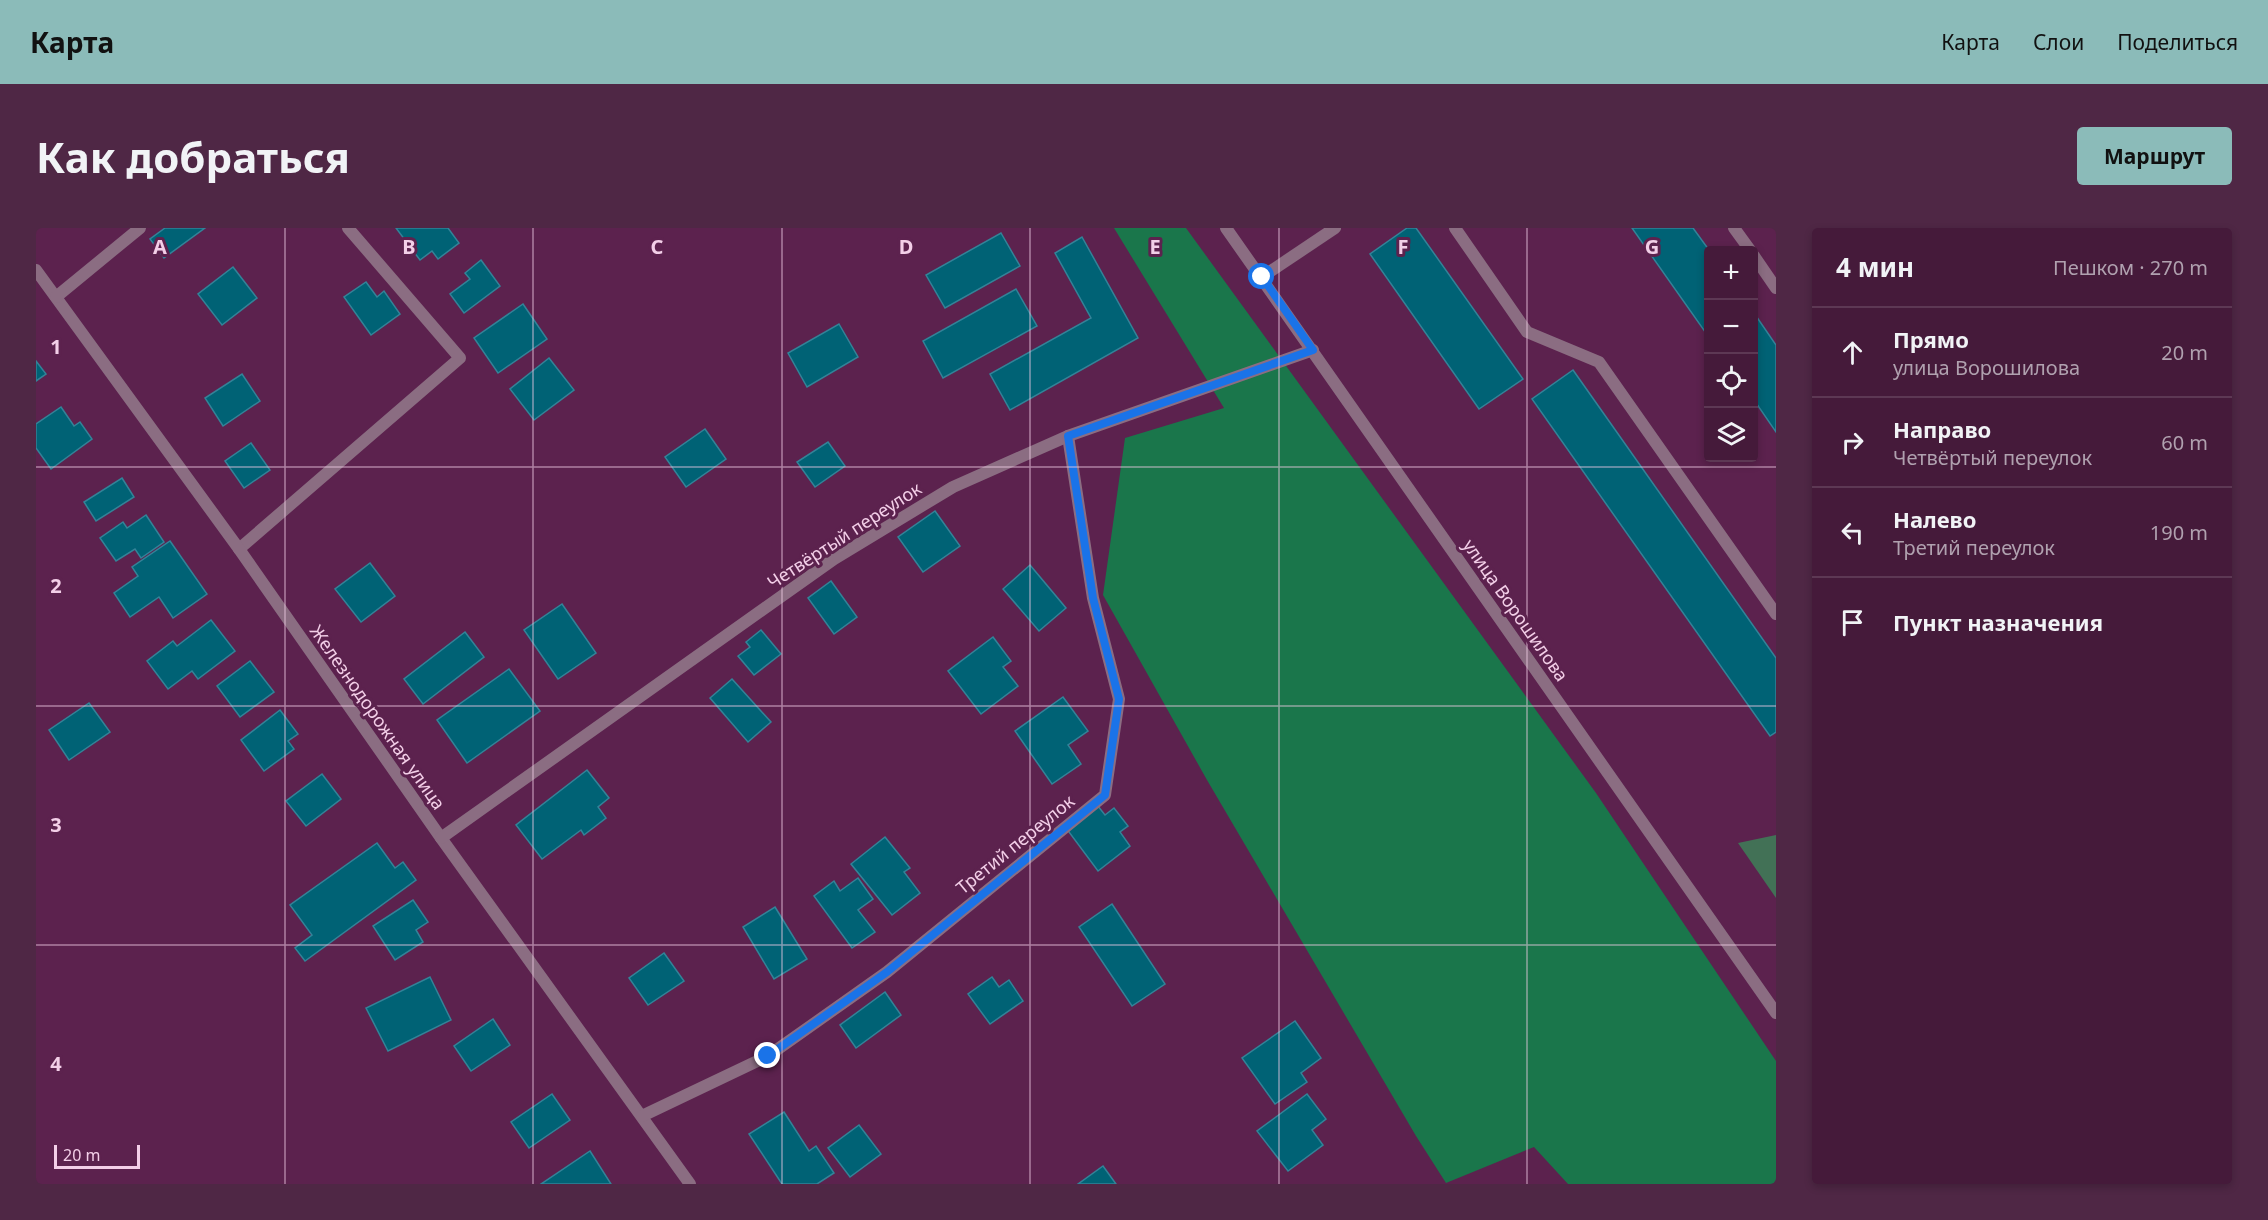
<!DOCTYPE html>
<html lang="ru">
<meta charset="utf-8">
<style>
body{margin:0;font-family:"Noto Sans",sans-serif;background:#4f2745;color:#f1f3f6}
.controls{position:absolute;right:18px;top:18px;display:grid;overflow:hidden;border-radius:6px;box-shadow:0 3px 9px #0003}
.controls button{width:54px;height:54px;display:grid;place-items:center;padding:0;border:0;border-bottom:2px solid #5d3854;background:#451a3a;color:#f1f3f6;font:30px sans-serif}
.scale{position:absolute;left:18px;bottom:15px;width:86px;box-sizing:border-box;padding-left:6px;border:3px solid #f3cfe8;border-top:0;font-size:16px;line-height:21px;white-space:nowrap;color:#f3cfe8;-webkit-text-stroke:4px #5c224e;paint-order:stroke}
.stop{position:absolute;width:18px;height:18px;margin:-14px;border:4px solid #1a73e8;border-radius:50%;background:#fff}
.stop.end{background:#1a73e8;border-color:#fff;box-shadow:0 2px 6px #0008}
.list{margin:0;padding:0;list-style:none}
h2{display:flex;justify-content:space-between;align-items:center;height:78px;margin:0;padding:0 24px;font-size:26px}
h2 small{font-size:20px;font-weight:400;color:#b0a1af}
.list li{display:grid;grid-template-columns:39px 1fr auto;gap:18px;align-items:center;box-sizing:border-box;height:90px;padding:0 24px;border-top:2px solid #5d3854}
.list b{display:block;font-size:22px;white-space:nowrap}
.list p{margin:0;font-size:20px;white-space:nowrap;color:#b0a1af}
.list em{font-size:20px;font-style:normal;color:#b0a1af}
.icon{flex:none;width:33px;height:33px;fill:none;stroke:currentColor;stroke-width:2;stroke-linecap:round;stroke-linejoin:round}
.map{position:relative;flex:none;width:1740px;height:956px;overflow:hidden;border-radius:6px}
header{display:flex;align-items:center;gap:36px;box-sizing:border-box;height:84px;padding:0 30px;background:#8bbbb9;color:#111}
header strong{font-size:28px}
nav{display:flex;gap:33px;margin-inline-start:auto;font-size:21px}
.intro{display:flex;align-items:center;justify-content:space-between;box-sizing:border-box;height:144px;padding:0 36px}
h1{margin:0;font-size:42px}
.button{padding:15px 27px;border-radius:6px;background:#8bbbb9;color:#111;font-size:21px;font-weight:700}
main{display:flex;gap:36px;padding:0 36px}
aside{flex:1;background:#451a3a;border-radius:6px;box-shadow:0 3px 9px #0003}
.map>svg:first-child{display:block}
.green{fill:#427156}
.forest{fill:#1a764b}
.building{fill:#006275;stroke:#338398;stroke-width:1.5}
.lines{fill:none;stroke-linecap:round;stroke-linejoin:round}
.service{stroke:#8b6d82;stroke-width:12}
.minor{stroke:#8b6d82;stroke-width:12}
.route{stroke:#1a73e8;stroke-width:8}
.grid{fill:none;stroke:#f3cfe8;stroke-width:1.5;stroke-opacity:0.55}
.labels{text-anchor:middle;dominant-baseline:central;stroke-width:6;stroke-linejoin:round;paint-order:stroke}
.street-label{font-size:18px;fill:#f3cfe8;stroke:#5c224e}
.grid-label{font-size:20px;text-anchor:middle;font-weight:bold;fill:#f3cfe8;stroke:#5c224e;stroke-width:6;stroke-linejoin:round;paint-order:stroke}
</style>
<header>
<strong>Карта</strong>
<nav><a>Карта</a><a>Слои</a><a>Поделиться</a></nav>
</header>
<div class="intro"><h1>Как добраться</h1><a class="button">Маршрут</a></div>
<main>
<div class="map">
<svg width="1740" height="956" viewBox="0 0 1740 956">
<rect width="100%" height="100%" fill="#5c224e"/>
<path class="green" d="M1740,607V670L1702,615Z"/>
<path class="forest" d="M1078,0H1150L1560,565L1740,833V956H1532L1498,919L1410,955L1380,908L1171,552L1067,367L1089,210L1188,180Z"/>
<g class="building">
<path d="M129,0H169L128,30L114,11Z"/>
<path d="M360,0H412L423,15L402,31L396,23L384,32Z"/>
<path d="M1371,0H1380L1487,151L1443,181L1334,26Z"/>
<path d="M1596,0H1657L1673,22L1672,108Z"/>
<path d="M965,5L984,38L909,80L890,47Z"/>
<path d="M1046,9L1102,110L974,182L954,146L1055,90L1019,25Z"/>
<path d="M445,32L464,58L428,85L414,66L434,51L429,45Z"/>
<path d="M197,39L221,70L186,97L162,66Z"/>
<path d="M330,54L341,69L348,63L364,86L335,107L308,69Z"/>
<path d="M980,61L1001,98L907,150L887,113Z"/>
<path d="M487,76L511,111L462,145L438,110Z"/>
<path d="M1718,85L1740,117V204L1718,172Z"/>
<path d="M803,96L822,129L771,159L752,125Z"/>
<path d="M513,130L538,162L498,192L474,161Z"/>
<path d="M0,133L10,146L0,153Z"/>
<path d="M1537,142L1740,430V504L1734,508L1496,171Z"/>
<path d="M206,146L224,173L187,198L169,170Z"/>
<path d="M25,179L38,198L44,194L56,211L15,241L0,220V196Z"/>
<path d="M669,201L690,231L650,259L629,229Z"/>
<path d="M792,214L809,238L779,259L761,234Z"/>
<path d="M215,215L234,242L208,260L189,233Z"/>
<path d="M86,250L98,269L60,293L48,274Z"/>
<path d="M899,283L924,318L887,344L862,309Z"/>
<path d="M110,287L128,314L105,330L99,321L80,333L64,310L87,294L91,300Z"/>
<path d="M134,313L171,366L137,390L123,369L94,389L78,365L102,348L96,339Z"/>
<path d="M334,335L359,368L325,394L299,361Z"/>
<path d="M994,337L1030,380L1003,403L967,361Z"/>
<path d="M795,353L821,389L798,406L772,370Z"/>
<path d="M526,376L560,425L522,451L488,402Z"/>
<path d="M175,392L199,423L162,451L156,443L132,461L111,433L137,413L141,418Z"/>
<path d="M725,402L745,426L718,447L702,428L714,419L710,414Z"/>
<path d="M429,404L448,429L387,476L368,451Z"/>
<path d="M957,409L975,433L967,439L982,458L945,486L912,443Z"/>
<path d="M214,433L238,464L204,489L181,458Z"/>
<path d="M473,441L504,483L431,535L401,492Z"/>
<path d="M696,451L735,494L712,514L674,470Z"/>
<path d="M1027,469L1052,503L1032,517L1045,536L1016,556L979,503Z"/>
<path d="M53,475L74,504L33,532L13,502Z"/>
<path d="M244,482L262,506L252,513L258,521L228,543L205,512Z"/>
<path d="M551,542L573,570L562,579L570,590L548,607L545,602L506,631L480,597Z"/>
<path d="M286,546L305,571L270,598L250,573Z"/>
<path d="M1058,573L1069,587L1078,580L1092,598L1084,604L1094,618L1062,643L1027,596Z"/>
<path d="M849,609L874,640L868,644L884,665L856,687L815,636Z"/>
<path d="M341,615L359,640L367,634L380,652L269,733L259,720L276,707L254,677Z"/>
<path d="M822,650L837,671L822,682L839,704L816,720L778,668L798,653L804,663Z"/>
<path d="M377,672L392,694L380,702L387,714L359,732L337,698Z"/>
<path d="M1076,676L1129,756L1096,778L1043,699Z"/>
<path d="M739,679L771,731L738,751L707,699Z"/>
<path d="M628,725L648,753L612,777L593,750Z"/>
<path d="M394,749L415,792L352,823L330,780Z"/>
<path d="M956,749L963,759L973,752L987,773L954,796L932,766Z"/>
<path d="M849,764L865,787L820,820L804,797Z"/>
<path d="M457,791L474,817L435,843L418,818Z"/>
<path d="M1259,793L1285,830L1265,845L1271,854L1239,876L1206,830Z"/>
<path d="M516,866L534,892L493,920L475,894Z"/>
<path d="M1271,866L1290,891L1276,902L1287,917L1252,943L1221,903Z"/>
<path d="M748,884L773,923L780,918L798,945L781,956H746L713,906Z"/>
<path d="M823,897L845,926L814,949L792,920Z"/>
<path d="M554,923L575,956H505Z"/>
<path d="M1067,938L1080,956H1042Z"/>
</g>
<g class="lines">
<g class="service">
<path d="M1419,0L1491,104L1563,134L1740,386"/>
<path d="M1698,0L1714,22"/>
<path d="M1718,28L1740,60"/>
<path d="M1226,49L1299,0"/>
<path d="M203,321L424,130L312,0"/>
</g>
<g class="minor">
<path d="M1190,0L1740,785"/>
<path d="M0,42L203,321L405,610L654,956"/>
<path d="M20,69L104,0"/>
<path d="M405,610L798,331L917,259L1032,208L1277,122"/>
<path d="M606,888L732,828L851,744L1069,567L1083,471L1057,370L1032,208"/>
</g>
</g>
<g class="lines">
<path class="route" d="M732,828L851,744L1069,567L1083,471L1057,370L1032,208L1277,122L1226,49"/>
</g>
<path class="grid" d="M249,0V956M497,0V956M746,0V956M994,0V956M1243,0V956M1491,0V956M0,239H1740M0,478H1740M0,717H1740"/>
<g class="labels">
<g class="street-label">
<text transform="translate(808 307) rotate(-33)">Четвёртый переулок</text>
<text transform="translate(1480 382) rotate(55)">улица Ворошилова</text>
<text transform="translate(342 489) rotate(55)">Железнодорожная улица</text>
<text transform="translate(979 616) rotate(-39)">Третий переулок</text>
</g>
</g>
<g class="grid-label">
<text x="124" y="26">A</text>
<text x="373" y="26">B</text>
<text x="621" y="26">C</text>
<text x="870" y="26">D</text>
<text x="1119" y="26">E</text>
<text x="1367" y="26">F</text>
<text x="1616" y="26">G</text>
<text x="20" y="126">1</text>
<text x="20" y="365">2</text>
<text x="20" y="604">3</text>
<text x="20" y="843">4</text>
</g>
</svg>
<div class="controls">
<button>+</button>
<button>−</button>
<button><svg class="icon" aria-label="locate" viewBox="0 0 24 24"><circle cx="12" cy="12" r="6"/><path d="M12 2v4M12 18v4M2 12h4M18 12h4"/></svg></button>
<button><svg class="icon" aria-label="layers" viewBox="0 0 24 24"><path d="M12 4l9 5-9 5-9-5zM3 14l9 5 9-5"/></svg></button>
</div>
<div class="scale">20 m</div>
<div class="stop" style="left:1226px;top:49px"></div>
<div class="stop end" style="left:732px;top:828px"></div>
</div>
<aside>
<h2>4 мин<small>Пешком · 270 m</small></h2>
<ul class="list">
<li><svg class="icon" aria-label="ahead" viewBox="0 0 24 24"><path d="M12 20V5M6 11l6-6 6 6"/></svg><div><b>Прямо</b><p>улица Ворошилова</p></div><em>20 m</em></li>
<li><svg class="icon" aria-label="right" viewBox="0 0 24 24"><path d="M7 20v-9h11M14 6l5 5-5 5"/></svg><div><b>Направо</b><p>Четвёртый переулок</p></div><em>60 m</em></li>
<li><svg class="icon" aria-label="left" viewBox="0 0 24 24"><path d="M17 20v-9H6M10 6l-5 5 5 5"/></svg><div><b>Налево</b><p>Третий переулок</p></div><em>190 m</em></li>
<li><svg class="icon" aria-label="arrive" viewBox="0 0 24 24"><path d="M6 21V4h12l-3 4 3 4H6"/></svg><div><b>Пункт назначения</b></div></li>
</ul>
</aside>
</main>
